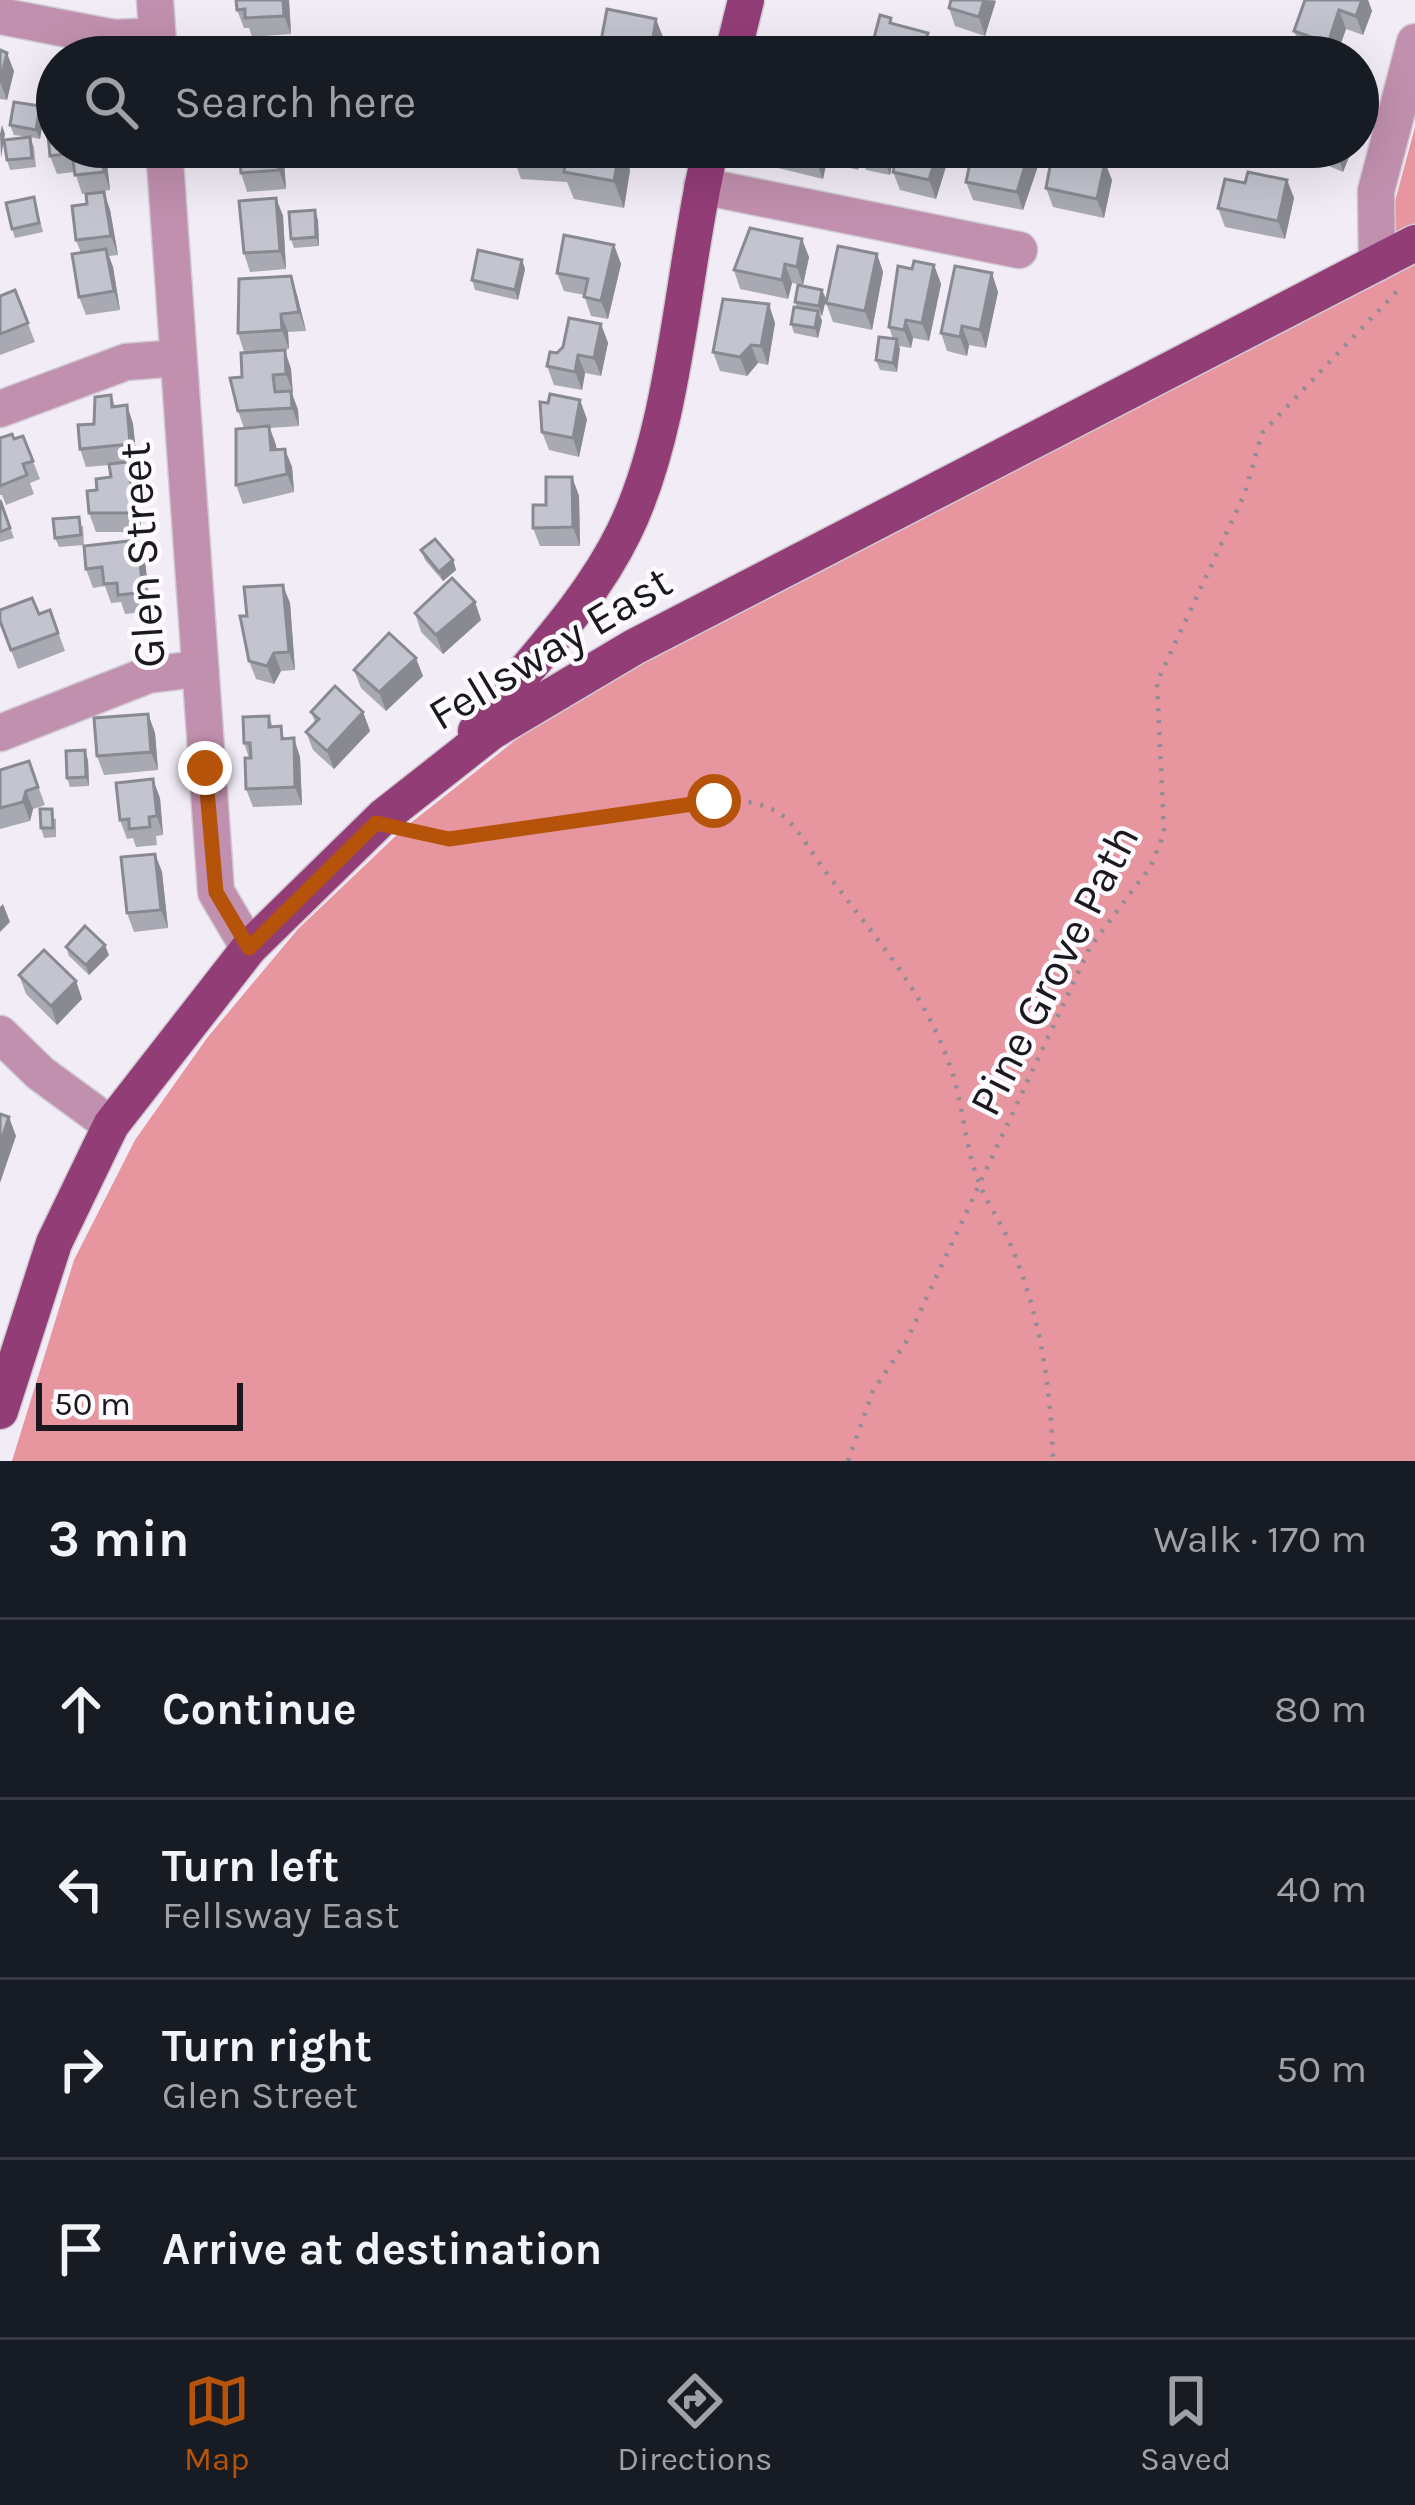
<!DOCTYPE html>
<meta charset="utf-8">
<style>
body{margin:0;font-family:Karla,sans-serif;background:#20242c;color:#f1f3f6}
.scale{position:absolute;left:36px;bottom:30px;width:207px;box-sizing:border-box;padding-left:12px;border:6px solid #1b191d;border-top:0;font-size:33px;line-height:42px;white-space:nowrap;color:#1b191d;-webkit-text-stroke:9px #fdfbff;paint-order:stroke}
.stop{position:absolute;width:36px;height:36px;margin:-27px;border:9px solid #b45309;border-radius:50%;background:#fff}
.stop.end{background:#b45309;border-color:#fff;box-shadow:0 3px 12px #0008}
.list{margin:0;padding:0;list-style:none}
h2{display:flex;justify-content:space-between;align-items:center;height:156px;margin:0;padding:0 48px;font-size:51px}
h2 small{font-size:39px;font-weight:400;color:#9ea1a6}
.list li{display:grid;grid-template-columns:78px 1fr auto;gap:36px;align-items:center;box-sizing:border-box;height:180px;padding:0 48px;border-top:3px solid #363941}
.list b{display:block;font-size:45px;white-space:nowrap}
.list p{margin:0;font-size:39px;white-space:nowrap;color:#9ea1a6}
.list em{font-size:39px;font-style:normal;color:#9ea1a6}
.icon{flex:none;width:66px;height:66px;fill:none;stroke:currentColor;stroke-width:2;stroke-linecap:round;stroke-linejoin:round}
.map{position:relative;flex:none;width:1415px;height:1461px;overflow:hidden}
.search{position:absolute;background:#171b24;box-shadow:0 12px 48px #0002;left:36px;right:36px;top:36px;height:132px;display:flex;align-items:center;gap:30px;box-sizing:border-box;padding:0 42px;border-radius:66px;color:#9ea1a6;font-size:45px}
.sheet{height:876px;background:#171b24}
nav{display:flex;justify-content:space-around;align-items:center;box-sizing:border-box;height:168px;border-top:3px solid #363941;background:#171b24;font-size:33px;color:#9ea1a6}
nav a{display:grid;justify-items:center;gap:6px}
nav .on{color:#b45309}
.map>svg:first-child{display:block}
.forest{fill:#e7959f}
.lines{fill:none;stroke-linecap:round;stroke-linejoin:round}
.minor-casing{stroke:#d0cad3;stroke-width:39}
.major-casing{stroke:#d0cad3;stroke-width:39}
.path{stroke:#908c93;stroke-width:4.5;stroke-dasharray:3 9;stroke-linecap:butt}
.minor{stroke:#c190ae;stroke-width:36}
.major{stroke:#933d77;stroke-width:36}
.wall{fill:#a8a9b2}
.shaded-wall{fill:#888991}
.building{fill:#c3c4cf;stroke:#888991;stroke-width:3}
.route{stroke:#b45309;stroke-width:15}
.labels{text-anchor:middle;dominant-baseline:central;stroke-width:9;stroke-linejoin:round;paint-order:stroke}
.street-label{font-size:45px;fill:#1b191d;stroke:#fdfbff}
</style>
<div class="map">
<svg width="1415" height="1461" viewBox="0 0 1415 1461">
<rect width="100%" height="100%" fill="#f2ecf6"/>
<path class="forest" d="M1415,127V1461H12L74,1260L135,1140L207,1038L298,929L403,829L560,705L1373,283Z"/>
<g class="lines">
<g class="minor-casing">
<g id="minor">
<path d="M155,0L159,57"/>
<path d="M0,16L114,38L157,36"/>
<path d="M164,147L216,892L249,948"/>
<path d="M702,186L1019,250"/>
<path d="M1377,263L1376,191L1415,42"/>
<path d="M0,409L126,362L178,358"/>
<path d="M0,733L148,675L197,669"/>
<path d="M0,1034L40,1073L111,1125"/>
</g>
</g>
<g class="major-casing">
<g id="major">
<path d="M732,57L746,0"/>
<path d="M476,731C526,667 588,606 624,532C677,424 682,267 711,147"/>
<path d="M0,1411L54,1243L111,1125L249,948L383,817L491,732L634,647L1415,243"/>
</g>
</g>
<g class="path">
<path d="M416,832L449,839L714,801C792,798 790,826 832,880C881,945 932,1001 955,1082C964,1115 966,1148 978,1180C986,1203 1002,1223 1011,1246C1040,1313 1051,1388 1053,1461"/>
<path d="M848,1461L873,1391L906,1342L1090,947L1151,866L1164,833L1157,682L1245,493L1262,433L1402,286"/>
</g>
<use href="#minor" class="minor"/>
<use href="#major" class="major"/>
</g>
<g class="wall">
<path d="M236,0H289L291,34L252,37L249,28H244L237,10Z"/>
<path d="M951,0H995L985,36L955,26L949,8Z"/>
<path d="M1305,0H1368L1372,11L1363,35L1346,29L1336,57H1323L1301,50L1294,31Z"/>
<path d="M663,37L660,57H607L601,41Z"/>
<path d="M0,50L14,71L7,100L0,99Z"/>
<path d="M40,106L44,116L40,139L30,137L34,147L36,167L10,170L7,160L30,137L14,135L10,125Z"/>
<path d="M57,134L106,155L110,190L82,194L75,172L57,174L50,156Z"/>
<path d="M239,147H278L284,162L286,189L247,192L241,173Z"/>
<path d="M512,147H622L630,170L624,208L574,199L567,182L521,179L511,151Z"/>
<path d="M760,147H825L828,156L823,179L766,165Z"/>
<path d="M863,147L858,170L842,166L838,156Z"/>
<path d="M952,147L936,199L900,190L893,172Z"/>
<path d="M989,147H1033L1039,163L1023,210L973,200L966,182L986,166Z"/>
<path d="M1284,147H1353L1343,172Z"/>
<path d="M1072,148L1074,155L1112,180L1104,218L1053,207L1046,188Z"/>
<path d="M895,150L890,175L866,170L862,160Z"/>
<path d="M1287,180L1294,198L1285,239L1225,227L1218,208L1245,183Z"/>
<path d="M104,192L110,210L118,255L109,256L113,267L120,310L86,315L79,297L81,253L76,240L87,204Z"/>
<path d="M34,197L43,232L15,238L12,229Z"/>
<path d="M276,198L283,216L286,269L250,272L244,253Z"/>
<path d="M318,220L319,246L294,248L291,239Z"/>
<path d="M614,245L621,264L608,319L591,316L584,295L564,291L557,273Z"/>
<path d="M877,254L883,272L872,330L833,322L826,303Z"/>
<path d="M809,257L803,285L792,283L788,299L740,289L734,270Z"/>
<path d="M522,260L525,269L518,300L475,290L472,280Z"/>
<path d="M934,265L941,284L929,341L913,338L911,348L899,346L897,372L880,370L876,360L893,339L889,327L912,269Z"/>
<path d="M15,290L35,342L0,355V296Z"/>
<path d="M822,290L826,299L822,316L820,315L822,321L818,338L794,333L791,324L797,308L795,302Z"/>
<path d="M998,292L986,348L969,345L967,356L947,351L941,333Z"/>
<path d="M297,295L306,331L288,332L289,349L244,352L238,333Z"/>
<path d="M775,323L768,365L758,363L747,376L720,371L713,352Z"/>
<path d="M601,324L608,343L601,376L585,373L582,390L554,385L547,366Z"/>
<path d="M291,369L292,393L298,410L299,426L270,428L277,449L292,467L294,492L243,504L236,485L244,428L238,411L242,377Z"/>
<path d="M111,395L115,406L127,405L133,424L137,463L128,464L135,480L142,532H96L89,513L97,490L111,477L110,465L86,467L80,449Z"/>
<path d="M587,419L579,457L549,450L542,432Z"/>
<path d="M23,436L40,479L30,483L34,494L6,505L2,495H0V438L14,439Z"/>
<path d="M572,477L579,496L580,546H540L533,528L546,505Z"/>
<path d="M0,500L14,538L0,542Z"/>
<path d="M83,526L84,545L59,547L55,538Z"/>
<path d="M421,550L453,560L456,570L443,581L425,560Z"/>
<path d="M145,559L149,600L143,601L144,612L125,614L121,602L111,603L105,586L93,588L86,569Z"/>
<path d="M475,602L481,620L443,654L421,632L415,613Z"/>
<path d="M290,603L295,670L281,671L274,684L256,679L249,661L247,616Z"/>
<path d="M50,610L65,651L18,669L0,621L39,614Z"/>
<path d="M354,670L423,676L386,711L361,688Z"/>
<path d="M311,712H363L370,731L334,769L313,750L306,732L315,722Z"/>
<path d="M148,714L155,733L158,770L104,775L97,756Z"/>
<path d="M269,716L273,727L286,739L300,757L302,805L253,807L246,789L249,758L244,743Z"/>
<path d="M88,760L89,786L70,787L67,778Z"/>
<path d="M29,761L45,805L33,809L30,821L0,829V770Z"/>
<path d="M160,798L163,835L156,836L157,845L136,847L133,838L127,839L120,820Z"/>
<path d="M56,818V837L44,838L41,828Z"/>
<path d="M155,854L162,872L168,928L134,932L127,913Z"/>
<path d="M66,947L109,955L89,975L69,956Z"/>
<path d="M19,975L76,981L82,999L57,1025L26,994Z"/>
</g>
<g class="shaded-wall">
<path d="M283,0H289L291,34L284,16Z"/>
<path d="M984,0L996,1L985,36L979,17Z"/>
<path d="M1362,0H1368L1372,11L1363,35L1356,16Z"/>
<path d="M1339,10L1346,29L1336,57H1334L1328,43Z"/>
<path d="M656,19L663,37L660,57H653L651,50Z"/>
<path d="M7,53L14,71L7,100L0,82Z"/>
<path d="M40,106L44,116L40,139L36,130Z"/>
<path d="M2,125L5,134L1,158L0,134Z"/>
<path d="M101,147H103L106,155L110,190L104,172Z"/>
<path d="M277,147L284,162L286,189L279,170Z"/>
<path d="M620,147H622L630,170L624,208L614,181Z"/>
<path d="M817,147H825L828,156L823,179L816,161Z"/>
<path d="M857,147H863L858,170L854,160Z"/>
<path d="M890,147H894L895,150L890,175L886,165Z"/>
<path d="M939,147H952L936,199L929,180Z"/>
<path d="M1031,147H1033L1039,163L1023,210L1017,192Z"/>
<path d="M1339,147H1353L1343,172L1337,153Z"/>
<path d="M1105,162L1112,180L1104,218L1097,199Z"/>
<path d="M1287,180L1294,198L1285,239L1278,221Z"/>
<path d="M104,192L110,210L118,255L111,236Z"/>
<path d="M276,198L283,216L286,269L280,251Z"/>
<path d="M315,210L318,220L319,246L316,237Z"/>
<path d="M802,239L809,257L803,285L797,267Z"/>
<path d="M614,245L621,264L608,319L601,301Z"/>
<path d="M106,249L113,267L120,310L114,291Z"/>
<path d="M877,254L883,272L872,330L865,311Z"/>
<path d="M522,260L525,269L518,300L515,290Z"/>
<path d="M785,264L792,283L788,299L782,280Z"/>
<path d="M934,265L941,284L929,341L922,323Z"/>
<path d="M992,273L998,292L986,348L980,330Z"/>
<path d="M291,276L297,295L306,331L299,312Z"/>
<path d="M822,290L826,299L822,316L819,306Z"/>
<path d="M769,304L775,323L768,365L761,346Z"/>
<path d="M818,311L822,321L818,338L815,328Z"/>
<path d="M281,314L288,332L289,349L282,330Z"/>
<path d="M906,320L913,338L911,348L904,330Z"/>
<path d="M601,324L608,343L601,376L594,358Z"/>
<path d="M962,326L969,345L967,356L960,337Z"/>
<path d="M897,339L900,349L897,372L893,363Z"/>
<path d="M751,345L758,363L747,376L740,357Z"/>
<path d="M285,350L291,369L293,393L286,374Z"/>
<path d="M578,355L585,373L582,390L575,372Z"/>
<path d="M291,391L298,410L299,426L292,408Z"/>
<path d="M580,400L587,419L579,457L573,438Z"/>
<path d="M127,405L133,424L137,463L130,444Z"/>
<path d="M269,426L276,445L278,468L271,450Z"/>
<path d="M285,449L292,467L294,492L287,474Z"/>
<path d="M128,462L135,480L142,532L135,513Z"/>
<path d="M572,477L579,496L580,546L573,527Z"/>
<path d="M138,540L145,559L149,600L142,582Z"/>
<path d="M453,560L456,570L443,581L439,572Z"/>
<path d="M136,583L143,601L144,612L137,593Z"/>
<path d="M283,585L290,603L295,670L289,652Z"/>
<path d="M475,602L481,620L443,654L436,635Z"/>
<path d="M274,653L281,671L274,684L267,666Z"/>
<path d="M416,658L423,676L386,711L379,692Z"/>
<path d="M363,712L370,731L334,769L327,751Z"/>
<path d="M148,714L155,733L158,770L151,752Z"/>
<path d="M294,738L300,757L302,805L295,787Z"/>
<path d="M85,750L88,760L89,786L86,777Z"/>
<path d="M153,779L160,798L163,835L157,816Z"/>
<path d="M26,791L33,809L30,821L23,802Z"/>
<path d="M155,854L162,872L168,928L161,910Z"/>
<path d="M3,904L10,922L0,932V907Z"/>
<path d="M105,945L109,955L89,975L86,965Z"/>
<path d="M76,981L82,999L57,1025L51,1006Z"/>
<path d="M9,1117L16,1136L0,1183V1144Z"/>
</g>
<g class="building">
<path d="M236,0H283L284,16L245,18V9L237,10Z"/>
<path d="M951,0H984L979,17L949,8Z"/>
<path d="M1305,0H1362L1356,16L1339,10L1328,43L1294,31Z"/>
<path d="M607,9L656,19L651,50L601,41Z"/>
<path d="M880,15L891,18L890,23L928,33L925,43L955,51L953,57H869Z"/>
<path d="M0,50L7,53L0,82Z"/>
<path d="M277,50V57H230V53Z"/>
<path d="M14,102L40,106L36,130L10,125Z"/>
<path d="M57,134V147H101L104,172L75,175L72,153L50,156L48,135Z"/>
<path d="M30,137L32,158L7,160L4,140Z"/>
<path d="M239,147H277L279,170L241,173Z"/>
<path d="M512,147H620L614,181L564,172L567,155L511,151Z"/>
<path d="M762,147H819L816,161Z"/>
<path d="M840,147H857L854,160L838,156Z"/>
<path d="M865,147H890L886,165L862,160Z"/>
<path d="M899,147H939L929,180L893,172Z"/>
<path d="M989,147H1031L1017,192L966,182L970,163L986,166Z"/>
<path d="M1056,147L1072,148L1070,155L1105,162L1097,199L1046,188L1053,151Z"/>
<path d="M1321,147H1339L1337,153Z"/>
<path d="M1248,172L1287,180L1278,221L1218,208L1225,179L1245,183Z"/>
<path d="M104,192L111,236L76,240L72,206L87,204L86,194Z"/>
<path d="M34,197L39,223L12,229L6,203Z"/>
<path d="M276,198L280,251L244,253L239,201Z"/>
<path d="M315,210L316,237L291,239L289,212Z"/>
<path d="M750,228L802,239L797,267L785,264L782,280L734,270Z"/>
<path d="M564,235L614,245L601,301L584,297L588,279L557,273Z"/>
<path d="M838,246L877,254L865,311L826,303Z"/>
<path d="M106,249L114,291L79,297L72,254Z"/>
<path d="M478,250L522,260L515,290L472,280Z"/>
<path d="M914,261L934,265L922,323L906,320L904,330L889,327L898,266L912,269Z"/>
<path d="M955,266L992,273L980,330L962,326L960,337L941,333Z"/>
<path d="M291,276L299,312L281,314L282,330L238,333L239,279Z"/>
<path d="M798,285L822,290L819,306L795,302Z"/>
<path d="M15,290L28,323L0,334V296Z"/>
<path d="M723,299L769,304L761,346L751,345L740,357L713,352Z"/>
<path d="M794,307L818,311L815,328L791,324Z"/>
<path d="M569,318L601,324L594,358L578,355L575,372L547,366L550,352L557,353L563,347Z"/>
<path d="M879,337L897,339L893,363L876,360Z"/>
<path d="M285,350L286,374L273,375L275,392L291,391L292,408L238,411L230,378L242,377L241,353Z"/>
<path d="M550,394L580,400L573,438L542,432L540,402L548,403Z"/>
<path d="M111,395L112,407L127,405L130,444L80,449L78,425L94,424L95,397Z"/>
<path d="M269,426L271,450L285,449L287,474L236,485V429Z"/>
<path d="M12,434L14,439L23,436L33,461L23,464L27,475L0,486V438Z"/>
<path d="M128,462L135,513H89L87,491L97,490L96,479L111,477L109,464Z"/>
<path d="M546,477H572L573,527L533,528V505H546Z"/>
<path d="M0,500L10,528L0,532Z"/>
<path d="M79,517L81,535L55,538L53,519Z"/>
<path d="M435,539L453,560L439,572L421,550Z"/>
<path d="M138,540L142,582L136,583L137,593L118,595L117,583L104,584L102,567L86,569L84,546Z"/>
<path d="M452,578L475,602L436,635L415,613Z"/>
<path d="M283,585L289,652L274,653L267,666L249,661L240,616H247L244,587Z"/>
<path d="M32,598L39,614L50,610L58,633L11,650L0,621V610Z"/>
<path d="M389,633L416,658L379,692L354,670Z"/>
<path d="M335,686L363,712L327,751L306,732L319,719L311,712Z"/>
<path d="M148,714L151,752L97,756L94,718Z"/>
<path d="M269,716V727L281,726L282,739L294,738L295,787L246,789L245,758H251L250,743H244L243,717Z"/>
<path d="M85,750L86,777L67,778L66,751Z"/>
<path d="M29,761L38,787L26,791L23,802L0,808V770Z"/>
<path d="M153,779L157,816L149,817L150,827L129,829V819L120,820L116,783Z"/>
<path d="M40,809H52L53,828H41Z"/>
<path d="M155,854L161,910L127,913L121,857Z"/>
<path d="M85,926L105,945L86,965L66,947Z"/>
<path d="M44,950L76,981L51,1006L19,975Z"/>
<path d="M0,1114L9,1117L0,1144Z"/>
</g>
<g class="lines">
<path class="route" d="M205,768L216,892L249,948L376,823L449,839L714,801"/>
</g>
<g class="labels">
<g class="street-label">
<text transform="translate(142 555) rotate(-94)">Glen Street</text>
<text transform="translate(550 648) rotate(-31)">Fellsway East</text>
<text transform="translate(1054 970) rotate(-63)">Pine Grove Path</text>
</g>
</g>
</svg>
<div class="scale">50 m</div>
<div class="stop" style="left:714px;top:801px"></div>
<div class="stop end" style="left:205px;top:768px"></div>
<div class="search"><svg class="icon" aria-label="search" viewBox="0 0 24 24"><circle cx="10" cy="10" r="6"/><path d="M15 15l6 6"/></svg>Search here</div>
</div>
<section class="sheet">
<h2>3 min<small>Walk · 170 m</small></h2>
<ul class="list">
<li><svg class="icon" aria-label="ahead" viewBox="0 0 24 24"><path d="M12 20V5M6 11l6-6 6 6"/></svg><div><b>Continue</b></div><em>80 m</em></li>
<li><svg class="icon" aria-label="left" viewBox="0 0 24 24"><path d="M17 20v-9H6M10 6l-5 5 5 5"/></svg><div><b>Turn left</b><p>Fellsway East</p></div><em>40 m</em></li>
<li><svg class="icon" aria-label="right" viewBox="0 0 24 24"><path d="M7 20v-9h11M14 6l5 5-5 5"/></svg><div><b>Turn right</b><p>Glen Street</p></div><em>50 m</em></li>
<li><svg class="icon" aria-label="arrive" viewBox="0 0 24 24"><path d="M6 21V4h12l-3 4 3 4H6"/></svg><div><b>Arrive at destination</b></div></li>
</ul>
</section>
<nav>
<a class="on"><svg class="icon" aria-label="map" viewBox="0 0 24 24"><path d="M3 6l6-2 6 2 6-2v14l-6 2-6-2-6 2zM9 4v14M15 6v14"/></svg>Map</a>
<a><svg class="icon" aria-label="directions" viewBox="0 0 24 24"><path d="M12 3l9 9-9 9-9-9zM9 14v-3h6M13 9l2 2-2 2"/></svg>Directions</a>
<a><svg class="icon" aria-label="saved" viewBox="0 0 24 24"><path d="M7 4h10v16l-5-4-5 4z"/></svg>Saved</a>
</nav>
